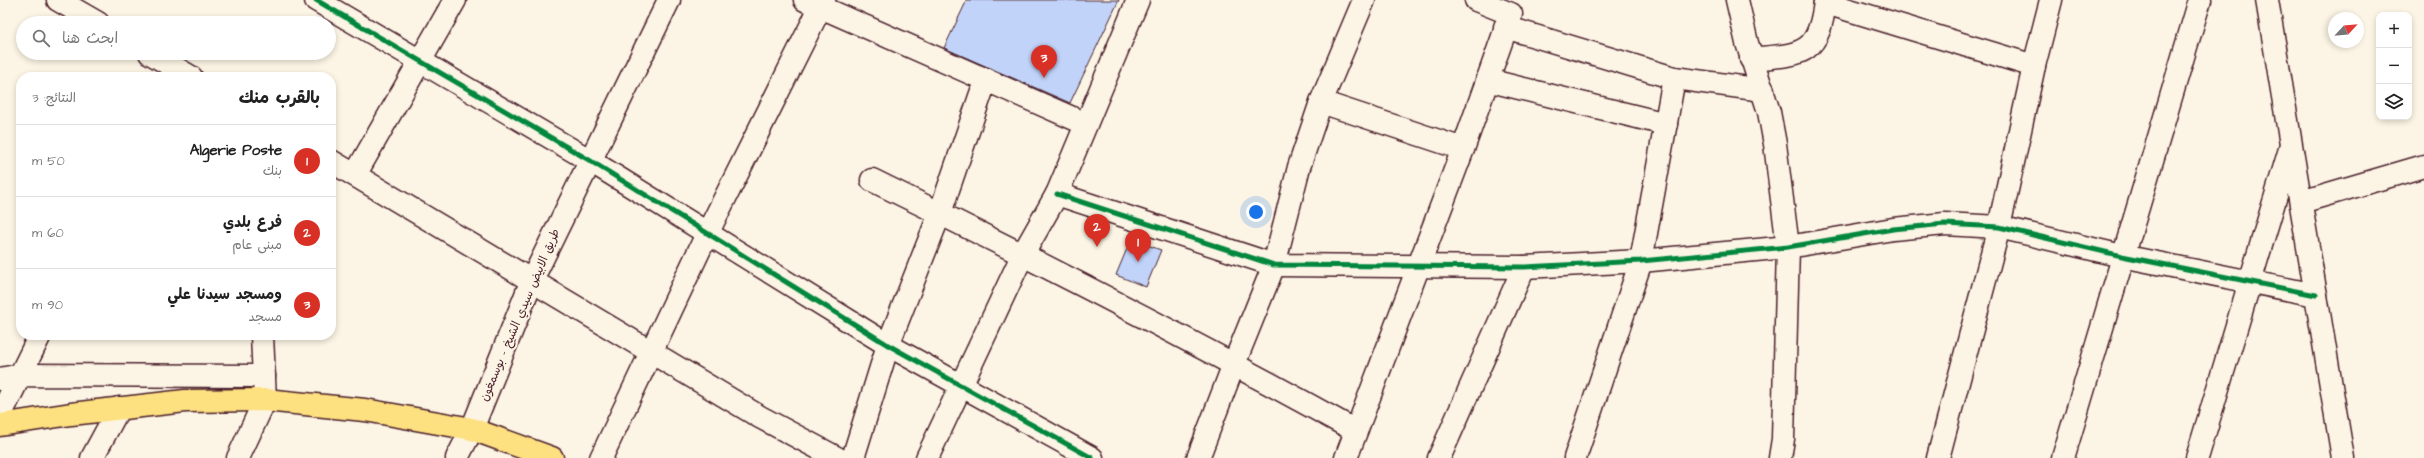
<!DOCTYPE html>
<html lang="ar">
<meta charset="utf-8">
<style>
body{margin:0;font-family:"Architects Daughter","Playpen Sans Arabic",sans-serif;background:#f6f6f6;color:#222;direction:rtl}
.controls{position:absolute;right:12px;top:12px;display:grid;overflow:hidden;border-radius:8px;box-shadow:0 2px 6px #0003}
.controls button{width:36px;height:36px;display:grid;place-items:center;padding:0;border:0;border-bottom:1px solid #e0e0e0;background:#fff;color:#222;font:20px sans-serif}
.compass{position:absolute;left:2328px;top:12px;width:36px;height:36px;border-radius:50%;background:#fff;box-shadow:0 2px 6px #0003;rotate:64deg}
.you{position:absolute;left:1256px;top:212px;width:14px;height:14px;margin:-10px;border:3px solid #fff;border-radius:50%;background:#1a73e8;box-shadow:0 0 0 6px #1a73e833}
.badge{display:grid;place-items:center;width:26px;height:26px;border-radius:50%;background:#d93025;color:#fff;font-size:13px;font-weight:700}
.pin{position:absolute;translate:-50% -33px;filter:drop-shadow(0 1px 2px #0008)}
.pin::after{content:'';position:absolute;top:21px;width:14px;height:12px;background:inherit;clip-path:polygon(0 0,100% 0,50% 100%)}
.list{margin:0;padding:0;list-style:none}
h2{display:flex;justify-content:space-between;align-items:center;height:52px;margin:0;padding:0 16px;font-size:17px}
h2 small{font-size:13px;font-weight:400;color:#767676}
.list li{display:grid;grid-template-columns:26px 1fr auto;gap:12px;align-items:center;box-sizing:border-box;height:72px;padding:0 16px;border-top:1px solid #e0e0e0}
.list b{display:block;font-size:15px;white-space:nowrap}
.list p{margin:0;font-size:13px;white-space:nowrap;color:#767676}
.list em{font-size:13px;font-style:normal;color:#767676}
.icon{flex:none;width:22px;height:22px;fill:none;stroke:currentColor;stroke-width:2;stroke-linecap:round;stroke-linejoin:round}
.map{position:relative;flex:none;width:2424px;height:458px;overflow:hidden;direction:ltr}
.search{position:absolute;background:#fff;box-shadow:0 2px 6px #0003;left:16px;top:16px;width:320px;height:44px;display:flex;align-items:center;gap:10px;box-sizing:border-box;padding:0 14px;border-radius:22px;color:#767676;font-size:15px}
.panel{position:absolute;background:#fff;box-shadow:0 2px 6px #0003;left:16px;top:72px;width:320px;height:268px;border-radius:16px;direction:rtl}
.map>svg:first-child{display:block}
.building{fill:#c1d3f9;stroke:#4a1f2b}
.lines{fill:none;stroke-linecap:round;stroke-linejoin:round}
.minor-casing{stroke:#4a1f2b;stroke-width:25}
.major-casing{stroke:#4a1f2b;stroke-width:25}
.minor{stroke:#fcf5e5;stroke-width:22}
.major{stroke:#fde080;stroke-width:22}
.cycleway-casing{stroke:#fcf5e5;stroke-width:8}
.cycleway{stroke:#00873e;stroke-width:5}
.labels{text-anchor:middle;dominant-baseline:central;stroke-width:4;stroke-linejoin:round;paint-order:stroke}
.street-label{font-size:12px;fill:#4a1f2b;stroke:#fcf5e5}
</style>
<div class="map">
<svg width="2424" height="458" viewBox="0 0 2424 458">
<rect width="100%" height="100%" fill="#fcf5e5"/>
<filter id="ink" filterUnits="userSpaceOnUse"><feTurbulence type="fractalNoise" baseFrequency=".025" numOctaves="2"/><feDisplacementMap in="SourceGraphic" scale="8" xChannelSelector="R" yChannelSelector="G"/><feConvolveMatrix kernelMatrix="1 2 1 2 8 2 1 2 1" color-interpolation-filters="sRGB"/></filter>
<g filter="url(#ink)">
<g class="building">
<path d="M967,0H1119L1070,103L944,48Z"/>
<path d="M1131,239L1161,250L1146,287L1116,275Z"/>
</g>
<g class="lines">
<g class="minor-casing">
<g id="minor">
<path d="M58,0L98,23"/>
<path d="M316,0L589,160L888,345L1092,458"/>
<path d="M805,0L1086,124"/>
<path d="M1737,0L1747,43L1769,112L1775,144L1788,247L1783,439L1780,458"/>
<path d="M1825,0V2L1836,6L2034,66"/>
<path d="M2267,0L2343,458"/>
<path d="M1505,27L1674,78L1763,90"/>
<path d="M150,53L191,77"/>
<path d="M1751,59C1800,54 1818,58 1825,2"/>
<path d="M1487,80L1666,124"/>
<path d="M1321,102L1463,149"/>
<path d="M331,161L760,417L837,458"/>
<path d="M355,175L455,0"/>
<path d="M872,180C1036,260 1197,343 1356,431"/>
<path d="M1057,194L1274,265L1524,267L1641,261L1788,247L1893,229L1945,224L1999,227L2122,256L2316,295"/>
<path d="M2301,202L2424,166"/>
<path d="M0,379L21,375L264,376"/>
<path d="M0,416L40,335"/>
<path d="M92,458L119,408"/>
<path d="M238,458L265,400L262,335"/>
<path d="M457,458L472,429L532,280L669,0"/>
<path d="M601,458L707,234L824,0"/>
<path d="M853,458L888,345L940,213L986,79"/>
<path d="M927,458L1023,254L1057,194L1138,0"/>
<path d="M1198,458L1234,364L1274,265L1299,167L1321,102L1364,0"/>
<path d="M1346,458L1463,149L1511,14L1476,0"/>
<path d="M1439,458L1524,267"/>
<path d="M1575,458L1641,261L1674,78"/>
<path d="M1938,458L1999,227L2034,66L2051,0"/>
<path d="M2063,458L2200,0"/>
<path d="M2197,458L2290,149"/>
</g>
</g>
<g class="major-casing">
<path id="major" d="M0,425L71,414L185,401L265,400L365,410L472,429L552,458"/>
</g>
<use href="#minor" class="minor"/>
<use href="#major" class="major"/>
<g class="cycleway-casing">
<g id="cycleway">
<path d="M316,0L589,160L888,345L1092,458"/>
<path d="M1057,194L1274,265L1524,267L1641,261L1788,247L1893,229L1945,224L1999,227L2122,256L2316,295"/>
</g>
</g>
<use href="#cycleway" class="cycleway"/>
</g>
</g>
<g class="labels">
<g class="street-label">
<text transform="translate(520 315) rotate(-67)">طريق الابيض سيدي الشيخ - بوسمغون</text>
</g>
</g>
</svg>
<div class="controls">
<button>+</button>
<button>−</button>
<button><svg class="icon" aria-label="layers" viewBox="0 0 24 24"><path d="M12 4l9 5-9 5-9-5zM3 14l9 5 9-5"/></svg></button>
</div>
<svg class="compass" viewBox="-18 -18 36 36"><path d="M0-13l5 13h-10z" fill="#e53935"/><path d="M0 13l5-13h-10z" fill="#767676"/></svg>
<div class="you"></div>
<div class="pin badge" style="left:1138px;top:262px">1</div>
<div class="pin badge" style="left:1097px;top:247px">2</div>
<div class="pin badge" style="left:1044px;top:78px">3</div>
<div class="search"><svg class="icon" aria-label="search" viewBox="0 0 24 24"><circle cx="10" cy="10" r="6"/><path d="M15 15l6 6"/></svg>ابحث هنا</div>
<section class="panel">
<h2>بالقرب منك<small>النتائج: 3</small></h2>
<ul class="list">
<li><span class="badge">1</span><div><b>Algerie Poste</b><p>بنك</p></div><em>50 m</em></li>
<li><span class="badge">2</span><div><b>فرع بلدي</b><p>مبنى عام</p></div><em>60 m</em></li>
<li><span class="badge">3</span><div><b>ومسجد سيدنا علي</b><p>مسجد</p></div><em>90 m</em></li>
</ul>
</section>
</div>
